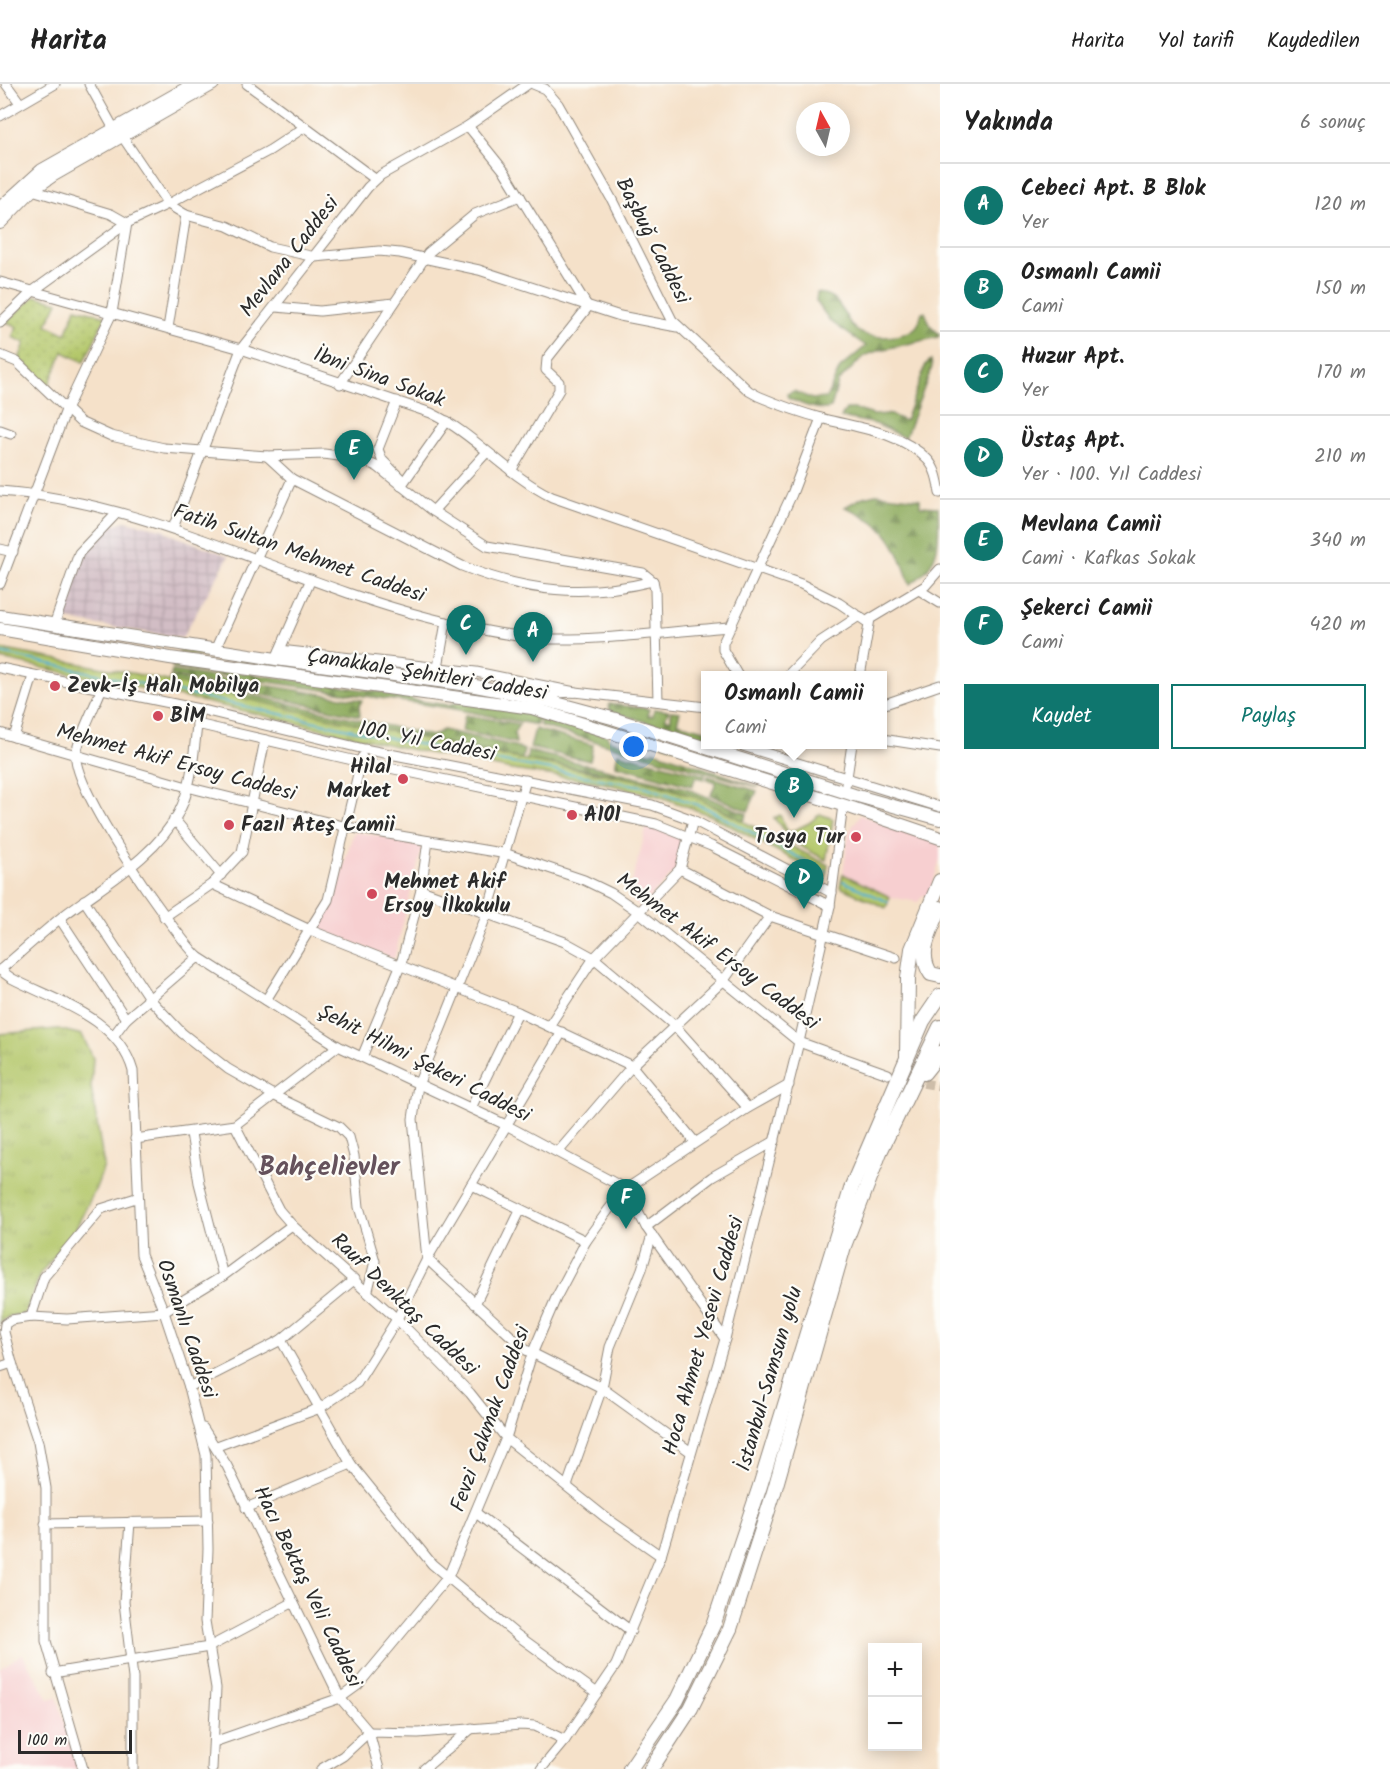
<!DOCTYPE html>
<html lang="tr">
<meta charset="utf-8">
<style>
body{margin:0;font-family:Kalam,sans-serif;background:#f6f6f6;color:#222}
.controls{position:absolute;right:18px;bottom:18px;display:grid;overflow:hidden;border-radius:0px;box-shadow:0 3px 15px #0003}
.controls button{width:54px;height:54px;display:grid;place-items:center;padding:0;border:0;border-bottom:2px solid #e0e0e0;background:#fff;color:#222;font:30px sans-serif}
.compass{position:absolute;left:796px;top:18px;width:54px;height:54px;border-radius:50%;background:#fff;box-shadow:0 3px 15px #0003;rotate:352deg}
.scale{position:absolute;left:18px;bottom:15px;width:114px;box-sizing:border-box;padding-left:6px;border:3px solid #2b2b2b;border-top:0;font-size:16px;line-height:21px;white-space:nowrap;color:#2b2b2b;-webkit-text-stroke:4px #fdfcf7;paint-order:stroke}
.you{position:absolute;left:634px;top:663px;width:21px;height:21px;margin:-15px;border:4px solid #fff;border-radius:50%;background:#1a73e8;box-shadow:0 0 0 9px #1a73e833}
.badge{display:grid;place-items:center;width:39px;height:39px;border-radius:50%;background:#0f766e;color:#fff;font-size:20px;font-weight:700}
.pin{position:absolute;translate:-50% -50px;filter:drop-shadow(0 2px 3px #0008)}
.pin::after{content:'';position:absolute;top:32px;width:21px;height:18px;background:inherit;clip-path:polygon(0 0,100% 0,50% 100%)}
.popup{position:absolute;left:701px;top:587px;width:186px;height:78px;box-sizing:border-box;display:grid;place-content:center;border-radius:0px;background:#fff;filter:drop-shadow(0 2px 4px #0005);font-size:20px;white-space:nowrap;color:#767676}
.popup b{font-size:22px;color:#222}
.popup::after{content:'';position:absolute;left:50%;top:100%;margin-left:-12px;border:12px solid transparent;border-top-color:#fff}
.list{margin:0;padding:0;list-style:none}
h2{display:flex;justify-content:space-between;align-items:center;height:78px;margin:0;padding:0 24px;font-size:26px}
h2 small{font-size:20px;font-weight:400;color:#767676}
.list li{display:grid;grid-template-columns:39px 1fr auto;gap:18px;align-items:center;box-sizing:border-box;height:84px;padding:0 24px;border-top:2px solid #e0e0e0}
.list b{display:block;font-size:22px;white-space:nowrap}
.list p{margin:0;font-size:20px;white-space:nowrap;color:#767676}
.list em{font-size:20px;font-style:normal;color:#767676}
.actions{display:flex;gap:12px;padding:18px 24px}
.actions a{flex:1;padding:14px 0;border:2px solid #0f766e;border-radius:0px;text-align:center;font-size:21px;color:#0f766e}
.actions .main{background:#0f766e;color:#fff}
.map{position:relative;flex:none;width:940px;height:1685px;overflow:hidden}
header{display:flex;align-items:center;gap:36px;box-sizing:border-box;height:84px;padding:0 30px;background:#fff;border-bottom:2px solid #e0e0e0}
header strong{font-size:28px}
nav{display:flex;gap:33px;margin-inline-start:auto;font-size:21px}
main{display:flex}
aside{flex:1;background:#fff}
.map>svg:first-child{display:block}
.built{fill:#f7cfd0}
.industrial{fill:url(#industrial-grid)}
.grass{fill:url(#grass-tufts);stroke:#70794b;stroke-width:1.5}
.forest{fill:url(#forest-firs);stroke:#5d6c45;stroke-width:1.5}
.wetland{fill:url(#wetland-marsh);stroke:#70794b;stroke-width:1.5}
.park{fill:url(#park-dots);stroke:#70794b;stroke-width:1.5}
.lines{fill:none;stroke-linecap:round;stroke-linejoin:round}
.stream{stroke:#56b3d4;stroke-width:2}
.minor-tunnel{stroke:#cdbda9;stroke-width:9;stroke-dasharray:9 4.5;stroke-linecap:butt}
.minor-casing{stroke:#90867a;stroke-width:11}
.major-casing{stroke:#90867a;stroke-width:14}
.highway-casing{stroke:#90867a;stroke-width:16}
.minor{stroke:#fff;stroke-width:9}
.major{stroke:#fff;stroke-width:12}
.highway{stroke:#fff;stroke-width:14}
.poi-dot{fill:#d1495b;stroke:#fdfcf7;stroke-width:2}
.labels{text-anchor:middle;dominant-baseline:central;stroke-width:4.5;stroke-linejoin:round;paint-order:stroke}
.street-label{font-size:21px;fill:#2b2b2b;stroke:#fdfcf7}
.poi-label{font-size:21px;font-weight:bold;fill:#2b2b2b;stroke:#fdfcf7;text-anchor:start}
.district-label{font-size:27px;font-weight:bold;fill:#65525c;stroke:#fdfcf7}
</style>
<header>
<strong>Harita</strong>
<nav><a>Harita</a><a>Yol tarifi</a><a>Kaydedilen</a></nav>
</header>
<main>
<div class="map">
<svg width="940" height="1685" viewBox="0 0 940 1685">
<defs>
<pattern id="industrial-grid" width="8" height="8" patternUnits="userSpaceOnUse" patternTransform="scale(1.5)"><rect width="8" height="8" fill="#d2bdc5"/><path d="M0 4h8M4 0v8" fill="none" stroke="#b4a3a9"/></pattern>
<pattern id="grass-tufts" width="24" height="20" patternUnits="userSpaceOnUse" patternTransform="scale(1.5)"><rect width="24" height="20" fill="#b4c76b"/><path d="M3 7l-1-3M5 7V3M7 7l1-3M15 17l-1-3M17 17v-4M19 17l1-3" fill="none" stroke="#9bab5d"/></pattern>
<pattern id="forest-firs" width="22" height="20" patternUnits="userSpaceOnUse" patternTransform="scale(1.5)"><rect width="22" height="20" fill="#8fac5f"/><path d="M5 1l3.5 6h-7zM16 11l3.5 6h-7z" fill="#758c4f"/></pattern>
<pattern id="wetland-marsh" width="20" height="14" patternUnits="userSpaceOnUse" patternTransform="scale(1.5)"><rect width="20" height="14" fill="#b4c76b"/><path d="M1 5h8M5 5V1M11 12h8M15 12V8" fill="none" stroke="#9bab5d"/></pattern>
<pattern id="park-dots" width="8" height="8" patternUnits="userSpaceOnUse" patternTransform="scale(1.5)"><rect width="8" height="8" fill="#b4c76b"/><path d="M2 2h.1M6 6h.1" fill="none" stroke="#9bab5d" stroke-width="1.8" stroke-linecap="round"/></pattern>
</defs>
<rect width="100%" height="100%" fill="#fdfcf7"/>
<filter id="ink" filterUnits="userSpaceOnUse"><feTurbulence type="fractalNoise" baseFrequency=".0167" numOctaves="2"/><feDisplacementMap in="SourceGraphic" scale="12" xChannelSelector="R" yChannelSelector="G"/><feConvolveMatrix kernelMatrix="1 2 1 2 8 2 1 2 1" color-interpolation-filters="sRGB"/></filter>
<filter id="wash" filterUnits="userSpaceOnUse"><feTurbulence type="fractalNoise" baseFrequency=".008" numOctaves="4" result="noise"/><feDisplacementMap in="SourceGraphic" scale="24" xChannelSelector="R" yChannelSelector="G"/><feGaussianBlur stdDeviation="1.35" result="paint"/><feColorMatrix in="noise" values="0 0 0 0 0 0 0 0 0 0 0 0 0 0 0 0 0 1.4 0 .05"/><feComposite in="paint" operator="in"/></filter>
<g filter="url(#wash)">
<rect width="100%" height="100%" fill="#f5e1c9"/>
<g class="built">
<path d="M860,731L934,755L940,761V775L929,813L923,811L918,818L890,813L843,790L849,748Z"/>
<path d="M647,742L684,754L676,786L641,823L628,814Z"/>
<path d="M356,748L423,760L394,875L315,844L338,800L353,750Z"/>
<path d="M22,1570L49,1615L57,1613L78,1685H0V1585Z"/>
</g>
<path class="industrial" d="M125,437L166,446L167,449L229,472L182,554L61,535L83,469L110,442Z"/>
<g class="grass">
<path d="M180,566L480,608L516,615L179,569Z"/>
<path d="M553,623L838,710V713L553,626Z"/>
<path d="M820,730L833,735L826,776L784,753L786,749L774,734L780,731L788,749L809,739Z"/>
<path d="M58,945L82,951L93,974L91,1003L104,1082L96,1104L75,1146L40,1190L25,1230L9,1232L0,1239V950Z"/>
</g>
<g class="forest">
<path d="M817,209C843,210 843,236 856,246C869,256 902,255 915,244C920,240 920,233 922,228H925L930,241L939,250L938,253L880,266L864,272L838,298L831,324C818,328 799,319 788,314L787,310L794,307L812,315L826,314L840,284L866,262L830,237L816,217Z"/>
<path d="M931,276L932,283L905,354L876,340L841,333L846,325H854L874,331L889,330L905,337L926,280Z"/>
<path d="M876,410L920,415V422L938,423C940,458 940,482 910,500C896,459 888,440 845,423L863,413Z"/>
<path d="M173,579L408,612L413,616L449,621L456,618C484,623 511,625 539,632L537,641L449,624L172,584Z"/>
<path d="M172,587L362,616L359,622L360,632L171,591Z"/>
<path d="M170,593L432,652L443,646L514,662L524,666L522,675L218,610L169,598Z"/>
<path d="M609,620L649,625L648,632H653L654,625L669,627L665,634L671,636V627L680,628L677,639L705,646V656L610,627Z"/>
<path d="M465,631L519,640L514,649L516,659L462,647Z"/>
<path d="M541,632L545,636L607,651L609,656L649,669L655,667L759,703L540,642Z"/>
<path d="M535,645L593,661L590,677L530,664Z"/>
<path d="M528,667L686,704L747,730L744,737L694,712L668,703L609,689L527,676Z"/>
<path d="M618,669L705,691L704,695L696,693L692,702L615,681Z"/>
<path d="M708,692L757,707L748,727L711,711L716,698L707,695Z"/>
</g>
<g class="wetland">
<path d="M0,565L136,590L487,669L644,697L694,712L828,781L826,793L712,732L659,712L599,698L512,686L404,664L192,615L0,575Z"/>
<path d="M843,790L890,813L886,824L840,803Z"/>
</g>
<path class="park" d="M35,212L58,218L47,241L66,250L76,224L106,232L84,278L63,268L48,303L19,275L25,259L12,253L17,243L6,238Z"/>
<g class="lines">
<g class="stream">
<path d="M0,569L482,674L647,703L706,724L826,788"/>
<path d="M843,797L888,818"/>
</g>
</g>
</g>
<g filter="url(#ink)">
<g class="lines">
<path class="minor-tunnel" d="M910,997L940,1002"/>
<g class="minor-casing">
<g id="minor">
<path d="M6,0L20,19"/>
<path d="M89,0L114,45"/>
<path d="M247,0L375,95"/>
<path d="M533,0L545,5L558,20L611,114L672,236L749,307L758,312C779,321 802,329 824,335C859,344 900,348 927,375C936,384 938,397 940,409"/>
<path d="M0,32L55,0"/>
<path d="M468,42L505,88L588,223L547,275L546,286L559,298V306L511,387"/>
<path d="M122,52L168,120L186,131L227,142L270,163L315,173L379,167L400,169L479,186L620,232L677,243"/>
<path d="M0,198L241,265L431,329C475,350 507,391 552,413L801,500L839,519L867,538"/>
<path d="M276,223L320,227L394,219"/>
<path d="M0,239L33,207L127,139L168,120L270,66L305,43"/>
<path d="M168,244L186,131"/>
<path d="M0,271L17,278L80,338L111,352L164,364L267,372L324,370L361,375L378,383L433,427L487,462L643,489L653,497L655,506L658,617"/>
<path d="M340,300L428,169L475,130L520,112"/>
<path d="M397,317L378,365L382,376L400,394"/>
<path d="M0,346L11,350"/>
<path d="M267,372L292,395L462,482C526,508 585,514 653,497"/>
<path d="M401,402L447,337"/>
<path d="M0,407C152,418 285,497 430,534C466,543 513,554 550,555C610,556 672,547 731,543"/>
<path d="M433,427L487,368"/>
<path d="M173,444L241,265L368,103L381,91L468,42L528,0"/>
<path d="M0,465L13,468"/>
<path d="M0,500L66,326L112,229L127,139L111,130L32,106"/>
<path d="M919,506L940,519"/>
<path d="M54,541L79,469L117,429"/>
<path d="M215,566L292,395"/>
<path d="M280,566L476,588L575,608"/>
<path d="M278,570L311,495"/>
<path d="M0,584L199,625L364,665L652,721L693,736L832,809"/>
<path d="M437,589L446,538"/>
<path d="M738,592L723,566V559L792,410L821,334"/>
<path d="M787,592L821,557L859,532"/>
<path d="M860,592L870,535L925,502L940,485"/>
<path d="M101,606C95,622 78,655 76,670C71,703 172,847 198,873L338,962L506,1041L626,1105L646,1143L725,1255"/>
<path d="M546,616L558,609L575,608L706,623"/>
<path d="M882,621L940,601"/>
<path d="M197,640L361,678L656,740L711,762L830,822"/>
<path d="M0,649L187,703L347,743L507,770L584,796L611,809L640,829L799,958L888,990"/>
<path d="M14,653L33,592"/>
<path d="M882,655L940,664"/>
<path d="M743,662L940,723"/>
<path d="M526,696L487,830L418,1001L413,1035L427,1175L526,1266L602,1304L691,1368"/>
<path d="M846,700L852,660"/>
<path d="M174,735L221,791"/>
<path d="M680,785L770,832L896,874"/>
<path d="M212,800L310,846L518,928L632,982L695,1058"/>
<path d="M421,806L565,858L594,874L675,942L748,1024"/>
<path d="M84,816L149,914L182,949L228,985L275,1012L339,1043L349,1053L354,1072L359,1123L375,1177L368,1206"/>
<path d="M164,833L212,800L242,768L265,656"/>
<path d="M60,835L126,935"/>
<path d="M0,886L11,894C55,917 118,933 133,987L141,1171L164,1228L189,1303L206,1371L208,1465L205,1537L216,1604L212,1685"/>
<path d="M0,886C21,868 42,849 63,832C102,802 156,773 179,728C193,701 194,663 198,633"/>
<path d="M266,916L328,816L362,673"/>
<path d="M549,942L594,874L680,785L693,736"/>
<path d="M114,951L126,935L198,873"/>
<path d="M362,973L401,880L421,806L428,757"/>
<path d="M471,1024L518,928"/>
<path d="M235,1041L279,1126L292,1141L397,1235L470,1309L506,1354L605,1433L661,1472"/>
<path d="M191,1049L199,1099L223,1192"/>
<path d="M135,1055L235,1041L338,962"/>
<path d="M559,1067L632,982L724,896L770,832"/>
<path d="M471,1101L586,1157"/>
<path d="M646,1143L712,1093L775,1057"/>
<path d="M475,1220L520,1127"/>
<path d="M31,1233L44,1193L101,1125L136,1114"/>
<path d="M281,1256L351,1380L432,1480L517,1551L597,1609"/>
<path d="M0,1283L12,1279"/>
<path d="M189,1303L281,1256L355,1195"/>
<path d="M203,1344L227,1382L340,1614L369,1648L379,1685"/>
<path d="M217,1362L320,1324L357,1299L397,1235L427,1175L562,948"/>
<path d="M567,1402L602,1304L610,1263L642,1185L652,1151"/>
<path d="M246,1424L351,1380"/>
<path d="M476,1429L631,1547"/>
<path d="M130,1438L124,1518L133,1594V1685"/>
<path d="M45,1440L208,1437"/>
<path d="M53,1589L209,1563L292,1519"/>
<path d="M214,1658L340,1614L358,1601L448,1493L506,1354L532,1270L556,1214L586,1157L609,1125L626,1105L748,1024L789,1001"/>
<path d="M83,1685L46,1557V1404L38,1358L12,1279L4,1248L5,1240L11,1236L31,1233L67,1235L164,1228L223,1192L292,1141"/>
<path d="M321,1685L343,1672L369,1648L418,1649L521,1641L535,1642L565,1656"/>
<path d="M424,1685L472,1644"/>
<path d="M541,1685L565,1656L616,1581L661,1472L725,1255L799,958L830,822L843,721"/>
</g>
</g>
<g class="major-casing">
<g id="major">
<path d="M0,124L42,86L194,0"/>
<path d="M0,139L32,106L52,92L213,0"/>
<path d="M0,532L276,575L475,602L534,613L612,634L854,711L940,735"/>
<path d="M0,545L170,574L532,624L852,724L940,754"/>
</g>
</g>
<g class="highway-casing">
<g id="highway">
<path d="M940,824C932,845 916,869 931,890L940,892"/>
<path d="M907,972L908,894L912,865L940,797"/>
<path d="M924,989L940,969"/>
<path d="M630,1685L677,1616L714,1539L760,1402L852,1102L923,937L940,912"/>
<path d="M651,1685L691,1624L730,1545L774,1408L844,1162L880,1068L940,943"/>
</g>
</g>
<use href="#minor" class="minor"/>
<use href="#major" class="major"/>
<use href="#highway" class="highway"/>
</g>
</g>
<g class="poi-dot">
<circle cx="55" cy="602" r="6"/>
<circle cx="158" cy="632" r="6"/>
<circle cx="403" cy="695" r="6"/>
<circle cx="572" cy="731" r="6"/>
<circle cx="229" cy="741" r="6"/>
<circle cx="856" cy="753" r="6"/>
<circle cx="372" cy="810" r="6"/>
</g>
<g class="labels">
<g class="street-label">
<text transform="translate(652 157) rotate(63)">Başbuğ Caddesi</text>
<text transform="translate(290 173) rotate(-52)">Mevlana Caddesi</text>
<text transform="translate(379 294) rotate(20)">İbni Sina Sokak</text>
<text transform="translate(299 470) rotate(19)">Fatih Sultan Mehmet Caddesi</text>
<text transform="translate(427 591) rotate(9)">Çanakkale Şehitleri Caddesi</text>
<text transform="translate(427 658) rotate(11)">100. Yıl Caddesi</text>
<text transform="translate(176 679) rotate(15)">Mehmet Akif Ersoy Caddesi</text>
<text transform="translate(717 868) rotate(37)">Mehmet Akif Ersoy Caddesi</text>
<text transform="translate(424 980) rotate(27)">Şehit Hilmi Şekeri Caddesi</text>
<text transform="translate(404 1221) rotate(44)">Rauf Denktaş Caddesi</text>
<text transform="translate(186 1245) rotate(71)">Osmanlı Caddesi</text>
<text transform="translate(704 1252) rotate(-74)">Hoca Ahmet Yesevi Caddesi</text>
<text transform="translate(770 1295) rotate(-74)">İstanbul-Samsun yolu</text>
<text transform="translate(491 1335) rotate(-70)">Fevzi Çakmak Caddesi</text>
<text transform="translate(307 1503) rotate(64)">Hacı Bektaş Veli Caddesi</text>
</g>
<g class="poi-label">
<text x="67" y="602">Zevk-İş Halı Mobilya</text>
<text x="170" y="632">BİM</text>
<text x="391" y="683" text-anchor="end">Hilal<tspan x="391" dy="24">Market</tspan></text>
<text x="584" y="731">A101</text>
<text x="241" y="741">Fazıl Ateş Camii</text>
<text x="844" y="753" text-anchor="end">Tosya Tur</text>
<text x="384" y="798">Mehmet Akif<tspan x="384" dy="24">Ersoy İlkokulu</tspan></text>
</g>
<g class="district-label">
<text x="329" y="1083">Bahçelievler</text>
</g>
</g>
</svg>
<div class="controls">
<button>+</button>
<button>−</button>
</div>
<svg class="compass" viewBox="-18 -18 36 36"><path d="M0-13l5 13h-10z" fill="#e53935"/><path d="M0 13l5-13h-10z" fill="#767676"/></svg>
<div class="scale">100 m</div>
<div class="you"></div>
<div class="pin badge" style="left:533px;top:578px">A</div>
<div class="pin badge" style="left:794px;top:734px">B</div>
<div class="popup"><b>Osmanlı Camii</b>Cami</div>
<div class="pin badge" style="left:466px;top:571px">C</div>
<div class="pin badge" style="left:804px;top:825px">D</div>
<div class="pin badge" style="left:354px;top:396px">E</div>
<div class="pin badge" style="left:626px;top:1145px">F</div>
</div>
<aside>
<h2>Yakında<small>6 sonuç</small></h2>
<ul class="list">
<li><span class="badge">A</span><div><b>Cebeci Apt. B Blok</b><p>Yer</p></div><em>120 m</em></li>
<li><span class="badge">B</span><div><b>Osmanlı Camii</b><p>Cami</p></div><em>150 m</em></li>
<li><span class="badge">C</span><div><b>Huzur Apt.</b><p>Yer</p></div><em>170 m</em></li>
<li><span class="badge">D</span><div><b>Üstaş Apt.</b><p>Yer · 100. Yıl Caddesi</p></div><em>210 m</em></li>
<li><span class="badge">E</span><div><b>Mevlana Camii</b><p>Cami · Kafkas Sokak</p></div><em>340 m</em></li>
<li><span class="badge">F</span><div><b>Şekerci Camii</b><p>Cami</p></div><em>420 m</em></li>
</ul>
<div class="actions"><a class="main">Kaydet</a><a>Paylaş</a></div>
</aside>
</main>
